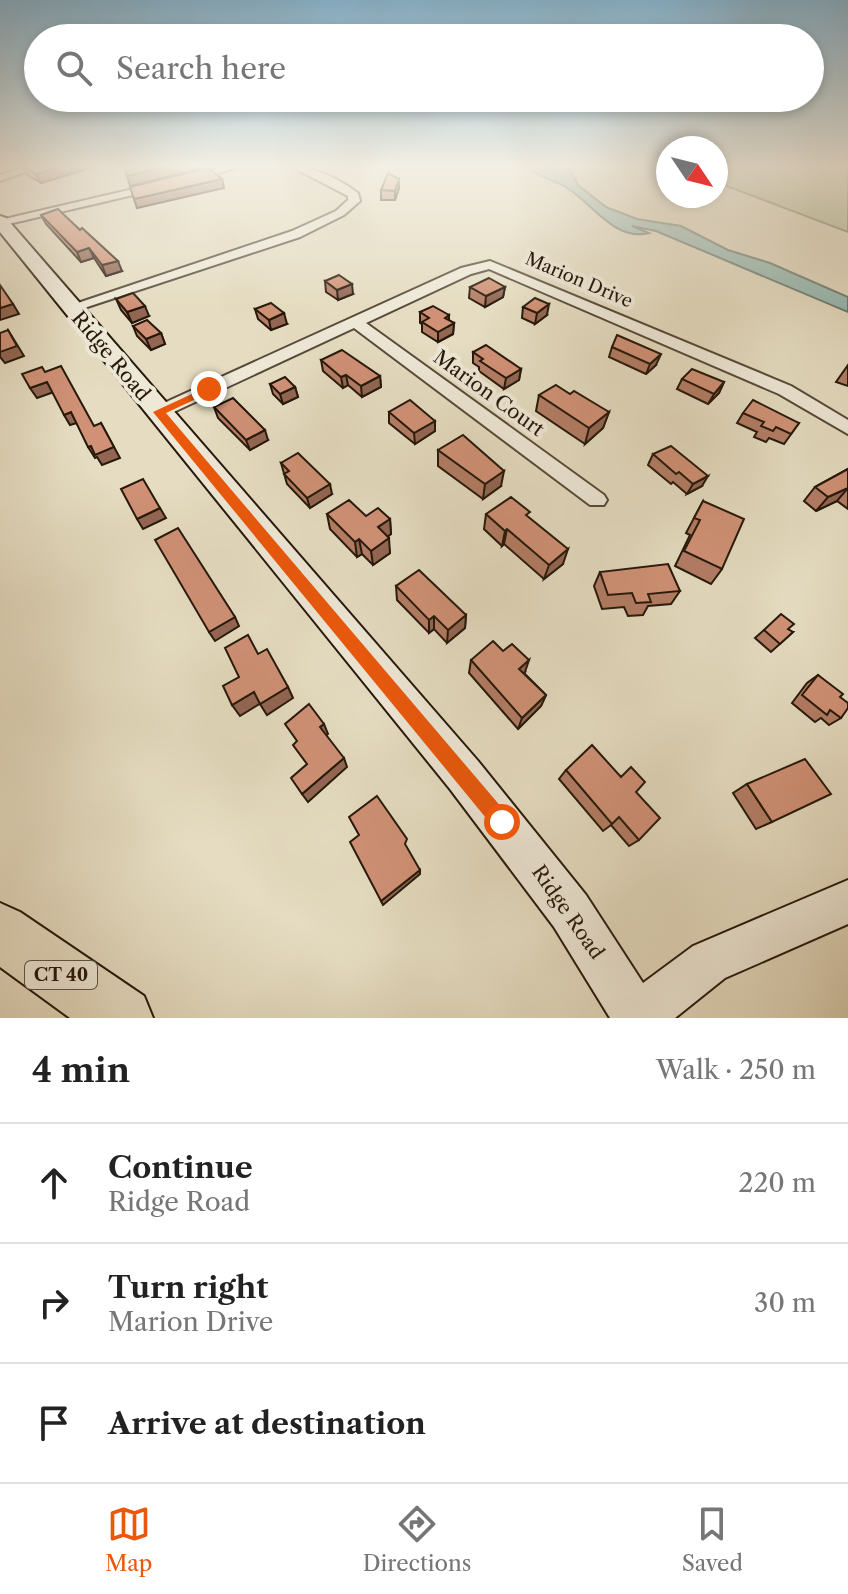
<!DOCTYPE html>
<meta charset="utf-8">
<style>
body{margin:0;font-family:"Libre Caslon Text",serif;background:#f2f2f2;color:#222}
.compass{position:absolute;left:656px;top:136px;width:72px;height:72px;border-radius:50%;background:#fff;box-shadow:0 4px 12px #0003;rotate:125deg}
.stop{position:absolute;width:24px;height:24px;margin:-18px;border:6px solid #ea580c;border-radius:50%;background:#fff}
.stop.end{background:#ea580c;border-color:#fff;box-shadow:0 2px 8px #0008}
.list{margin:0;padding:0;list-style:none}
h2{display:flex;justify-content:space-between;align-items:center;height:104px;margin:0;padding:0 32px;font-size:34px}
h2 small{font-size:26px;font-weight:400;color:#767676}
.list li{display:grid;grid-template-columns:52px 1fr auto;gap:24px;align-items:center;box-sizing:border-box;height:120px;padding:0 32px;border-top:2px solid #e0e0e0}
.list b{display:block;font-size:30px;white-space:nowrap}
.list p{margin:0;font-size:26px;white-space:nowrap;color:#767676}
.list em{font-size:26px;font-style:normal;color:#767676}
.icon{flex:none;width:44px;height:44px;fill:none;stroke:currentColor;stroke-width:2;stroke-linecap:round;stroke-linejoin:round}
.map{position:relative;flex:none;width:848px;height:1018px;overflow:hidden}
.search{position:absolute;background:#fff;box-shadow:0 4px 12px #0003;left:24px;right:24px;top:24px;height:88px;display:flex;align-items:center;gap:20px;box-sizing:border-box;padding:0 28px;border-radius:44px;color:#767676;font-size:30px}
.sheet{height:464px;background:#fff}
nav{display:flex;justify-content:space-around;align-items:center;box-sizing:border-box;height:112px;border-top:2px solid #e0e0e0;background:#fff;font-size:22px;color:#767676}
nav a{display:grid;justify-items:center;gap:4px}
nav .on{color:#ea580c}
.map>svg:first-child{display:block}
.green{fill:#b3c094;stroke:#6c6c4f;stroke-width:2}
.water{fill:#96bbb5;stroke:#697a71;stroke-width:2}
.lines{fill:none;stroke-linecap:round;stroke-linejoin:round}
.street-casing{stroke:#564938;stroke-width:4}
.secondary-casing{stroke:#26180a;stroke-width:4}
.highway-casing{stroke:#26180a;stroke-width:4}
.street{fill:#eee8d7;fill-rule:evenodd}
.secondary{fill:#eee8d7;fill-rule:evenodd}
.highway{fill:#e5dcc1;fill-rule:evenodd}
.wall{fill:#b37d65;stroke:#26180a;stroke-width:2}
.shaded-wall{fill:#926653;stroke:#26180a;stroke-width:2}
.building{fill:#d09176;stroke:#26180a;stroke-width:2}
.route{fill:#ea580c}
.labels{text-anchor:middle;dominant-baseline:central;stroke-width:8;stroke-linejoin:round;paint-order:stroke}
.far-street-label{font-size:18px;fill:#26180a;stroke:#eee8d7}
.shield{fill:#eee8d7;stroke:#625648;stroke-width:2}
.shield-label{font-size:18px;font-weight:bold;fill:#26180a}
.street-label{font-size:20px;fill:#26180a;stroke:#eee8d7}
</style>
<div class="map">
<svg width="848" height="1018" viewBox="0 0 848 1018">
<rect width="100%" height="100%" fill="#e5dcc1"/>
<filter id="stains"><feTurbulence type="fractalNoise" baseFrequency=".0025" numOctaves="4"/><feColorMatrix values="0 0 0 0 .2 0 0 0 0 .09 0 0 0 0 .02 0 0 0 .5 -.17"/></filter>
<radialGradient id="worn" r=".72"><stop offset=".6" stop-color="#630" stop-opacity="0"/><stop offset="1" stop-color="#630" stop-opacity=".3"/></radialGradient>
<path class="green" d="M716,166H848V232L716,182Z"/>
<path class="water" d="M525,166H561L571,171L578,185L606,207L637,219L681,226L728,250L770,263L848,297V312L656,231L632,226L649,233C614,242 591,201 564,186C551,179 536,176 525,166Z"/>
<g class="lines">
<g class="street-casing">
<g id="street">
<path d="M28,166H43L0,181V175Z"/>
<path d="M225,166H241L190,182L185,179Z"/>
<path d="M290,166C313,166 339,179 358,193L360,201L344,215L300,237L75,311H65L63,308L292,231L336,211L348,200V196Z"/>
<path d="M159,183L163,184V188L0,226V220Z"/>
<path d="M490,261L791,386L848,420V434L779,394L489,269L471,274L366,323L604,495L607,500L604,505H590L354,328L165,416L159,418L150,412L153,408L461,268Z"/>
</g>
</g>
<g class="secondary-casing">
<path id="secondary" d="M0,216L6,218L478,761L586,895L643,983L693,946L848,880V924L725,978L675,1018H610L554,927L450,789L0,232Z"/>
</g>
<g class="highway-casing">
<path id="highway" d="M0,903L20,912L144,996L153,1018H70L0,967Z"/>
</g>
<use href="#street" class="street"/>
<use href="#secondary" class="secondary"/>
<use href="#highway" class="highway"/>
</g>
<g class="wall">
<path d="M22,166H96L41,183L27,175Z"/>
<path d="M399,179V188L395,200H381V190Z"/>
<path d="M41,215L122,271L106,276L94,258L81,262L46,224Z"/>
<path d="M325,281L353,294L338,300L326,292Z"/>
<path d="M470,287H505L503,297L485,307L469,298Z"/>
<path d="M116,299L149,316L132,323L121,310Z"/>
<path d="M523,307L547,315L535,324L522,318Z"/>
<path d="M255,309L287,324L271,330L258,319Z"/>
<path d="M420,312L449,315V320L454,323L453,334L438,342L422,332V324L420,323Z"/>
<path d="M133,326L161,333L165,344L151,350L137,336Z"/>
<path d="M612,347L656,365L646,374L609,357Z"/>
<path d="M473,352L521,369L519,380L504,389L479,371V367L473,363Z"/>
<path d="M321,360L380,376L381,387L362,397L348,385L343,388L323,371Z"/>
<path d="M848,365V386L836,382Z"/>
<path d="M682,379L724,382L719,393L708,404L677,389Z"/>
<path d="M270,384L295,387L298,397L283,404L273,394Z"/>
<path d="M570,394L609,412L603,428L585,444L536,411L539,395Z"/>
<path d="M214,407L268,440L250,450L218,418Z"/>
<path d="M389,412L435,421V431L415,444L389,423Z"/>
<path d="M743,413L799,423L784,444L769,438L766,442L754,437L757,432L737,423Z"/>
<path d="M438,450L501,486L483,499L438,466Z"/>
<path d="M653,454L702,486L687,494L673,482L671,484L648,465Z"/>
<path d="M281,463L332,494L310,508L287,484Z"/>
<path d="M848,469V509L837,501L816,511L804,501L815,487Z"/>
<path d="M703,501L722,569L711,584L675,566L690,535L686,533Z"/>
<path d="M327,514L366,516L390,519L391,534L387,537L390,553L373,565L362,554L357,557L330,529Z"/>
<path d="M486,514L528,517L563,564L544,579L504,544L502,546L484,529Z"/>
<path d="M600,572L680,591L671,604L648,606L643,615L628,616L624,607L602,609L594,586Z"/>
<path d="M396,586L466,615L465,628L447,643L434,629L429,633L397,600Z"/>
<path d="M764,630L793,632L771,652L755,638Z"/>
<path d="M471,660L525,672L524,673L546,695L541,706L518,729L469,673Z"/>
<path d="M818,675L840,697L841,718L829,725L821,718L815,722L792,703L807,683Z"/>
<path d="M566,770L621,776L636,792L639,840L629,846L611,825L603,831L559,779Z"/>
<path d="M747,784L772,822L756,829L733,793Z"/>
</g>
<g class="shaded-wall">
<path d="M62,166H96L41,183L36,174Z"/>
<path d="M171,166H199L200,169L130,186L127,176Z"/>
<path d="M222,179L224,188L137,208L134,199Z"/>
<path d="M399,179V188L395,200V191Z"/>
<path d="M89,248L94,258L81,262L77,252Z"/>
<path d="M118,261L122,271L106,276L102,265Z"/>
<path d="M352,284L353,294L338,300L337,290Z"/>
<path d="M505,287L503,297L485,307L486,296Z"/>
<path d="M13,304L19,314L0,320V308Z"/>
<path d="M549,304L547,315L535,324L537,313Z"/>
<path d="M145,306L149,316L132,323L127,312Z"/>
<path d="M284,313L287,324L271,330L269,320Z"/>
<path d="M449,315V326L454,323L453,334L438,342V332L445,318Z"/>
<path d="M8,330L24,356L5,363L0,357V352Z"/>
<path d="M161,333L165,344L151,350L146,339Z"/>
<path d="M661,354L656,365L646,374L650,364Z"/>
<path d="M521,369L519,380L504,389L506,378Z"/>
<path d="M346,375L348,385L343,388L341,377Z"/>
<path d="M380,376L381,387L362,397L361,386Z"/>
<path d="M47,382L54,392L37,398L30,388Z"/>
<path d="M724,382L719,393L708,404L714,394Z"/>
<path d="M295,387L298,397L283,404L280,394Z"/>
<path d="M71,412L77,423L70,425L64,415Z"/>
<path d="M609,412L603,428L585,444L589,428Z"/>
<path d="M435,421V431L415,444L414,433Z"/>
<path d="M101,423L120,458L102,465L97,457L95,458L88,447Z"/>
<path d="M265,430L268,440L250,450L246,440Z"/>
<path d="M504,471L501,486L483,499L485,484Z"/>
<path d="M708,476L702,486L687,494L693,484Z"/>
<path d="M330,484L332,494L310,508L307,498Z"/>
<path d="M848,488L837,501L816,511L828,497Z"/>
<path d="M160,508L166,518L143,529L137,519Z"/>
<path d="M390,519L391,534L379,542L378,527Z"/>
<path d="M507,529L504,544L502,546L505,531Z"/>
<path d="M389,538L390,553L373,565L371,551Z"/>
<path d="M359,539L362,554L357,557L355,542Z"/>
<path d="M568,549L563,564L544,579L549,565Z"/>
<path d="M466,615L465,628L447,643L448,630Z"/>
<path d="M434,616V629L429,633V620Z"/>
<path d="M235,617L239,626L215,641L209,632Z"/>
<path d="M529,660L525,672L515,681L519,669Z"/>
<path d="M288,687L293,698L267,715L260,704Z"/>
<path d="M254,692L261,703L240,716L232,705Z"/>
<path d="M546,695L541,706L518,729L522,718Z"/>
<path d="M324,724L328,734L324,737L320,727Z"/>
<path d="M344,758L347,767L308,802L302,794Z"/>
<path d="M420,870V874L383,905L381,901Z"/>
</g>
<g class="building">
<path d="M22,166H62L36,174Z"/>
<path d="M124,166H171L127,176Z"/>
<path d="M208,168L222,179L134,199L130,187Z"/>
<path d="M388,173L399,179L395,191L381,190Z"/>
<path d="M58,209L80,230L82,228L118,261L102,265L89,248L77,252L41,215Z"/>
<path d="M339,275L352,284L337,290L325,281Z"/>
<path d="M489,278L505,287L486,296L470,287Z"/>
<path d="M0,285L13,304L0,308Z"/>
<path d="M133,293L145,306L127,312L116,299Z"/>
<path d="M535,298L549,304L537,313L523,307Z"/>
<path d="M271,303L284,313L269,320L255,309Z"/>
<path d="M433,306L449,315L445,318L454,323L438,332L422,322L429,318L420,312Z"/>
<path d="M147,320L161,333L146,339L133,326Z"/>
<path d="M8,330L17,346L0,352V333Z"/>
<path d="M617,335L661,354L650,364L612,347Z"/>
<path d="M486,345L521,369L506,378L480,361L483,359L473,352Z"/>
<path d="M342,350L380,376L361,386L346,375L341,377L321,360Z"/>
<path d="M61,366L94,426L101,423L114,447L95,455L91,446L88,447L71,412L64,415L47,382L30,388L22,374L42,367L45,372Z"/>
<path d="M692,369L724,382L714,394L682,379Z"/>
<path d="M285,377L295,387L280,394L270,384Z"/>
<path d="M556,385L570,394L574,391L609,412L589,428L539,395Z"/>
<path d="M233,398L265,430L246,440L214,407Z"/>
<path d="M410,400L435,421L414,433L389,412Z"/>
<path d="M753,400L799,423L791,434L776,427L773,431L761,426L764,422L743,413Z"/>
<path d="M463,435L504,471L485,484L438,450Z"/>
<path d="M671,446L708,476L693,484L679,472L676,474L653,454Z"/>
<path d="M298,453L330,484L307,498L284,474L289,471L281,463Z"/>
<path d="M848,469V488L828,497L815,487Z"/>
<path d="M143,479L160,508L137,519L121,489Z"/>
<path d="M511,497L530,512L526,515L568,549L549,565L507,529L505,531L486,514Z"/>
<path d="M349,500L366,516L378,508L390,519L378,527L389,538L371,551L359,539L355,542L327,514Z"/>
<path d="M703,501L744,519L722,569L684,551L700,520L694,518Z"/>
<path d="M178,528L235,617L209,632L155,540Z"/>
<path d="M668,564L680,591L648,594L651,602L636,603L632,593L608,595L600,572Z"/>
<path d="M419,570L466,615L448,630L434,616L429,620L396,586Z"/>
<path d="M781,614L794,624L788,629L793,632L780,644L764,630Z"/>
<path d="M248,635L258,654L267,649L288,687L260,704L254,692L232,705L223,686L239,677L225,648Z"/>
<path d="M493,641L503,651L512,644L529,660L519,669L546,695L522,718L471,660Z"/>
<path d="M818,675L843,694L840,697L848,703V708L841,718L830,710L827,715L802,695Z"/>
<path d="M309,704L324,724L320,727L344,758L302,794L291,778L307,764L293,745L297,741L285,724Z"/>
<path d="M592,745L621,777L631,767L645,782L636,792L660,818L639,840L619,817L612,824L566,770Z"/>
<path d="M805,759L831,794L772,822L747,784Z"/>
<path d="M377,796L407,839L405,844L420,870L381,901L350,842L359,835L349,817Z"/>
</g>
<linearGradient id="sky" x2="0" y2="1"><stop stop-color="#87b7d4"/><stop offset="0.54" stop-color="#f3efe3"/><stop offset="1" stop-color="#f3efe3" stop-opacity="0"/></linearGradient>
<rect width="848" height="308" fill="url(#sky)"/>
<path class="route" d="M209,386L213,387V391L166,413L508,815L511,822L508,829L502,831L495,829L153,412Z"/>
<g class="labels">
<g class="far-street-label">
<text transform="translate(579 280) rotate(23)">Marion Drive</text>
</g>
<rect class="shield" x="25" y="961" width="72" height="28" rx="6"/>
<g class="shield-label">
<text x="61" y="975">CT 40</text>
</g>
<g class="street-label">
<text transform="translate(111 356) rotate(50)">Ridge Road</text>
<text transform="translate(489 393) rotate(36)">Marion Court</text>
<text transform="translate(568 912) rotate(55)">Ridge Road</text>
</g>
</g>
<rect width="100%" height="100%" filter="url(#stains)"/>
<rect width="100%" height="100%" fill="url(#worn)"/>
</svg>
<svg class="compass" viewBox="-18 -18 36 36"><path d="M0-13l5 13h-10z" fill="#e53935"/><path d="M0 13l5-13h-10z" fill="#767676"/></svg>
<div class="stop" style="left:502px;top:822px"></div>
<div class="stop end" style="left:209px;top:389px"></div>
<div class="search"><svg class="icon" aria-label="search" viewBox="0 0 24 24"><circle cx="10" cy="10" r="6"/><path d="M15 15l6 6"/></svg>Search here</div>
</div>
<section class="sheet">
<h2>4 min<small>Walk · 250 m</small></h2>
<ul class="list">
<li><svg class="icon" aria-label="ahead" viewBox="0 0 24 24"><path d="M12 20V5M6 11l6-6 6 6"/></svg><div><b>Continue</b><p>Ridge Road</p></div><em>220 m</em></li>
<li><svg class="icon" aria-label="right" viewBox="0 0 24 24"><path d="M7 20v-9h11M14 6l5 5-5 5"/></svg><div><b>Turn right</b><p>Marion Drive</p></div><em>30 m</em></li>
<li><svg class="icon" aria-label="arrive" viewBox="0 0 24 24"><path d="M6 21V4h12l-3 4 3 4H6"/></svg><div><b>Arrive at destination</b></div></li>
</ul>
</section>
<nav>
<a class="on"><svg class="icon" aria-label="map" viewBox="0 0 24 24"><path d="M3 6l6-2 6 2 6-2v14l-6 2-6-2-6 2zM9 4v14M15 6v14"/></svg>Map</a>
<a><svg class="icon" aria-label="directions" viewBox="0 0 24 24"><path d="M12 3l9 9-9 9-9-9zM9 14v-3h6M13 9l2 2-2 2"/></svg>Directions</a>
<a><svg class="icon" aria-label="saved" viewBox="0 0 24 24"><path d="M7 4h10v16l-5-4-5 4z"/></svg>Saved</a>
</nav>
